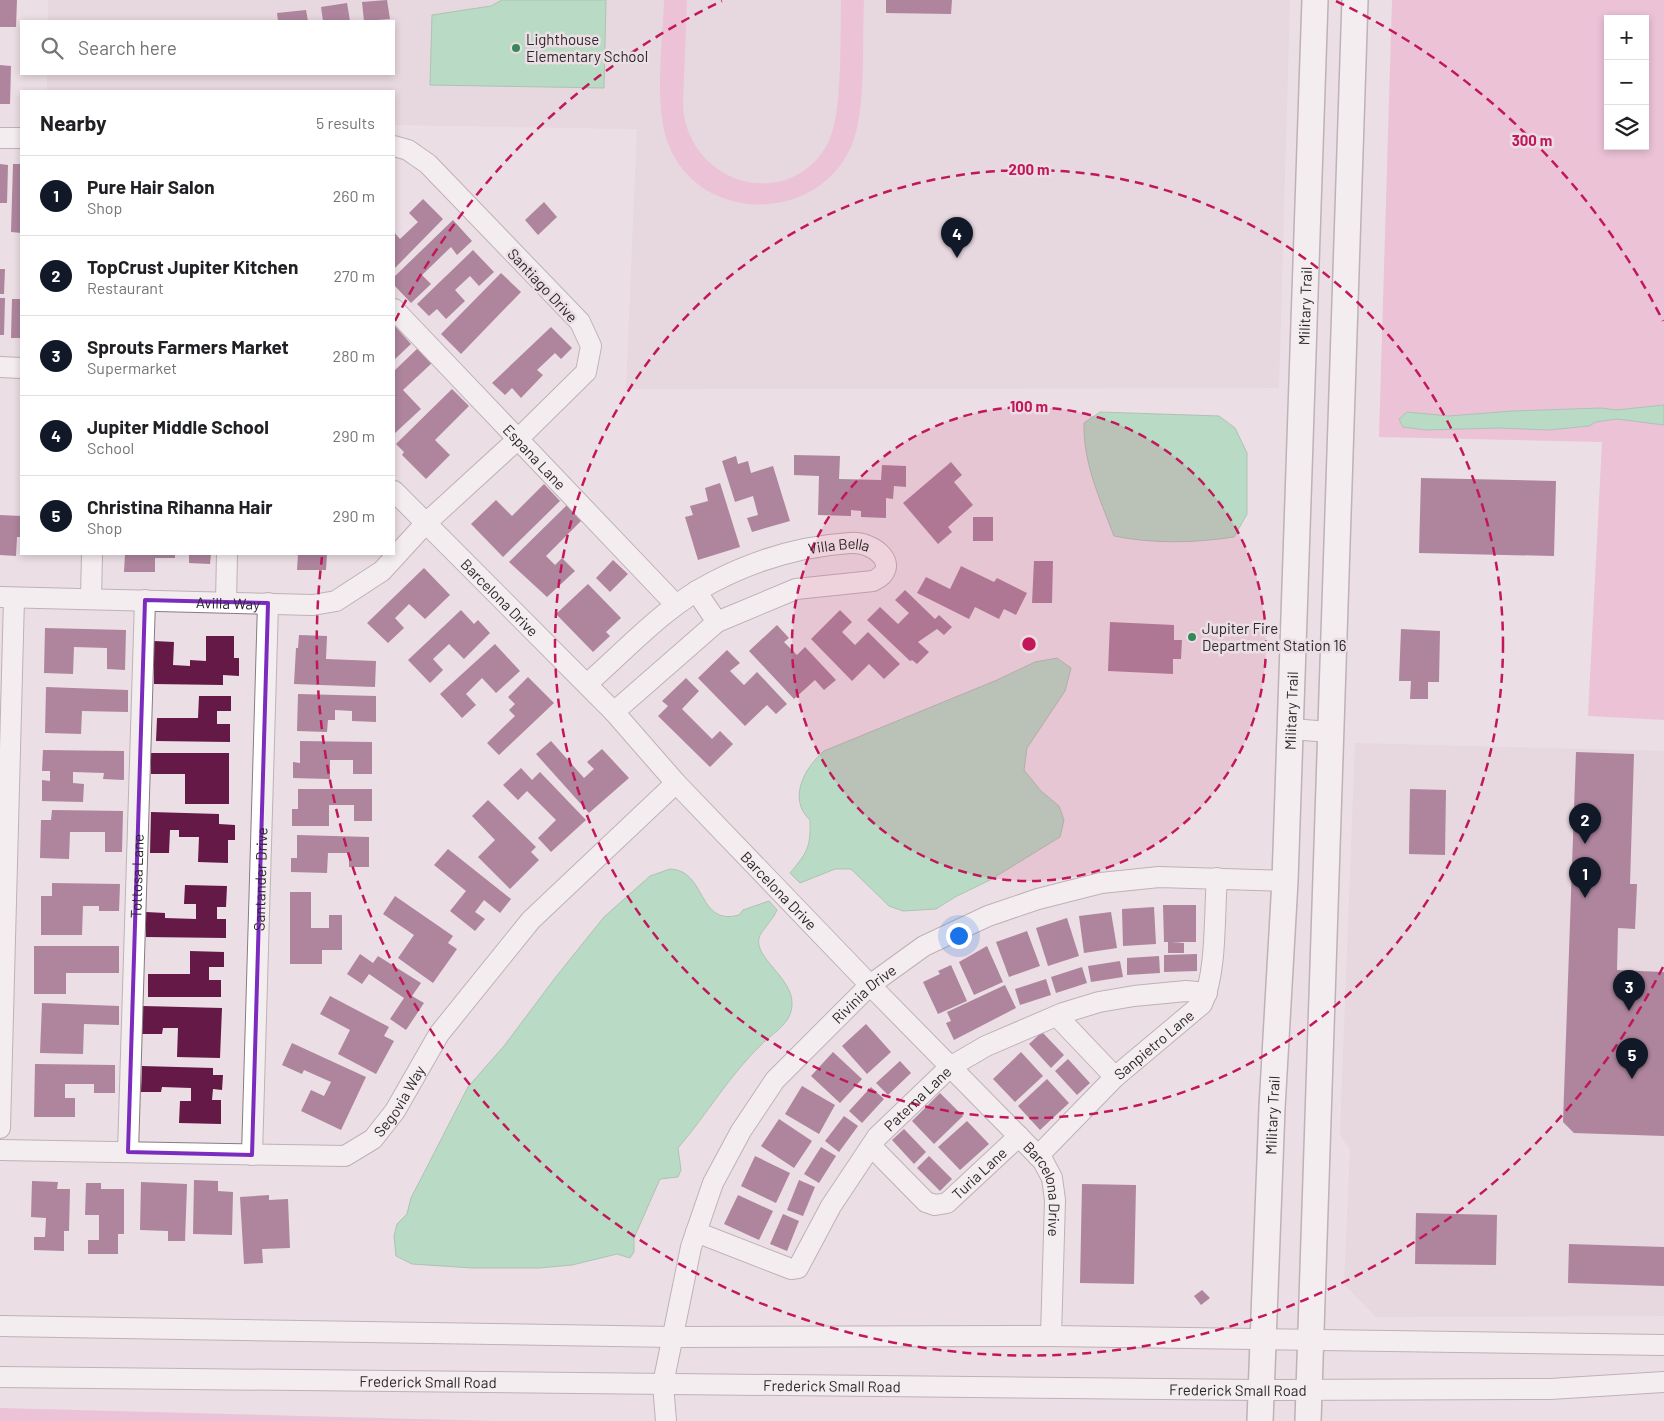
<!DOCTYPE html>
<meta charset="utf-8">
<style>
body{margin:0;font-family:Barlow,sans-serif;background:#f2f2f2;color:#202124}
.controls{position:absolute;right:15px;top:15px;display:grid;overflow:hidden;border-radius:0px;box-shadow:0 2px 8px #0003}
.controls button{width:45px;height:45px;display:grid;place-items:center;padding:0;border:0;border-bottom:1px solid #e0e0e0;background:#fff;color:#202124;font:25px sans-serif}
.you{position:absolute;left:958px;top:935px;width:18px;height:18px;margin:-12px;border:4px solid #fff;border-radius:50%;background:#1a73e8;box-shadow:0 0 0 8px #1a73e833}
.badge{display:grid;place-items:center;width:32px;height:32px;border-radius:50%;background:#111827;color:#fff;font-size:16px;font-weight:700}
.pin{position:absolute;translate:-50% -41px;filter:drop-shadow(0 1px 2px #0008)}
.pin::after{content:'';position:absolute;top:26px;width:18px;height:15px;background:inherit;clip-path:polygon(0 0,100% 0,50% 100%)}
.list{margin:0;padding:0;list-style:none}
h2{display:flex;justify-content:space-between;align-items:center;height:65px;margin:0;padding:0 20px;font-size:21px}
h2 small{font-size:16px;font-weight:400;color:#757577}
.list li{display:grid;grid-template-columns:32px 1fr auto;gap:15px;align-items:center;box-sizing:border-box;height:80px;padding:0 20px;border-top:1px solid #e0e0e0}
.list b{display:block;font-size:19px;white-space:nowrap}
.list p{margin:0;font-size:16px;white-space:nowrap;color:#757577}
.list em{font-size:16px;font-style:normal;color:#757577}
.icon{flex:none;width:28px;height:28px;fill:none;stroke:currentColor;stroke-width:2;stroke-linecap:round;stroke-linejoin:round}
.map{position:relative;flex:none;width:1664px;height:1421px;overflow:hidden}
.search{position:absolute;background:#fff;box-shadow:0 2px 8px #0003;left:20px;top:20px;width:375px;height:55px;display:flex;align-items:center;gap:12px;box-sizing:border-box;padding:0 18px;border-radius:0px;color:#757577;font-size:19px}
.panel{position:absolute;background:#fff;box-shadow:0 2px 8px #0003;left:20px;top:90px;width:375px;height:465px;border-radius:0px}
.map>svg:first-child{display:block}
.built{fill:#e2cfd8}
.green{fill:#ed9fc8;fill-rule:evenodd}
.water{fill:#7cd59d;stroke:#64a17a}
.building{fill:#641947}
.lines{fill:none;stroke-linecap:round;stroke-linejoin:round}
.minor-casing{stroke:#877c81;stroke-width:22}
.major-casing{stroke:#877c81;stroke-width:28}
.minor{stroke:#fff;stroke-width:20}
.major{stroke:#fff;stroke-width:25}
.marked{fill:none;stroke:#7b2cbf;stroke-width:4;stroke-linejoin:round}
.ring{fill:none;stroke:#c2185b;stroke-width:2.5;stroke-dasharray:9 6}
.poi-dot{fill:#378859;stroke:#ebdee4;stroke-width:2}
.labels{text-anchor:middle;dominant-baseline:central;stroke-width:5;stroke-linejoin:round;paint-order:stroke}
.poi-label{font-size:15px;fill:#2d282a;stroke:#ebdee4;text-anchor:start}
.street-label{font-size:15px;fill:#2d282a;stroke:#ebdee4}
.centre{fill:#c2185b;stroke:#ebdee4;stroke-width:2.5}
.ring-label{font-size:15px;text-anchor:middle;font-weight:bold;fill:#c2185b;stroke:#ebdee4;stroke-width:5;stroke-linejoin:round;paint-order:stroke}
</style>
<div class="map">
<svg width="1664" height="1421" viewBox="0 0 1664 1421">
<rect width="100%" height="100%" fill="#ebdee4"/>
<g class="built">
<path d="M48,0H1290L1279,388L626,389L637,129L394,125V91H47V74H394V21H48Z"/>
<path d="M1355,743L1664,751V1316L1376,1317L1344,1284L1350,1150L1340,1135Z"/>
</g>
<g class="green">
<path d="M664,0H687L683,104C686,184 789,215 828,143C843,114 840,36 841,0H864C862,39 866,104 854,139C826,222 703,228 669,146C653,107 663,43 664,0Z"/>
<path d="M1392,0H1664V720L1588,716L1602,442L1379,437ZM1608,19H1645V146H1608Z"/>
<path d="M0,1408L494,1421H0Z"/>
</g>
<g class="water">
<path d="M502,0H606L604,88L430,85L432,15L491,6Z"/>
<path d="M1664,405V425L1617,419L1596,422L1589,426L1549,430L1499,428L1426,430L1403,427L1399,419L1407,412L1448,416L1513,411L1601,408L1616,410Z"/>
<path d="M1100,412L1219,416L1235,428L1247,453V514L1234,537C1194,543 1153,544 1114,536C1100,499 1083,463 1084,423Z"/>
<path d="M1057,658L1071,668L1065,691L1027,748L1024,770L1041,791L1059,806L1064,820L1060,837L990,880L955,897L936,909L903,911L889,906L851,869H835L800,883L790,873C807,853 811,847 810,820C787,799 805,767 824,751L997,680L1035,662Z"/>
<path d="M670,869C707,870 697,927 739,915L743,910L769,901L777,910C773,920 760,932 759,938C754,958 793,978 792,1004C792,1022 776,1031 764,1042C730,1074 708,1113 678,1148L681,1170L678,1177L660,1179L634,1238V1252L630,1258L617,1254L572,1265L539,1268H473L412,1264L396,1256L394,1236L397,1224L407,1214L411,1198L468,1087L504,1046L555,978L604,917L650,876Z"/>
</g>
<g class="building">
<path d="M0,0H17L16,27H0Z"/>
<path d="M387,0L390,19L364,21L362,2Z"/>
<path d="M886,0H952L951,14L886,13Z"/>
<path d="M347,3L350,21H323L321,7Z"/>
<path d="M306,10L308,21H278L277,13Z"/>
<path d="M0,65L11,66L10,104H0Z"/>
<path d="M0,164L8,165L7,203H0Z"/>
<path d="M13,164H21V233L11,232Z"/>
<path d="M423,199L443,219L394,269V232L400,239L418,222L409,213Z"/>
<path d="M544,202L557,217L538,235L525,220Z"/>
<path d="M453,220L472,241L457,255L451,247L422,275L431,284L411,303L394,285V277Z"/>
<path d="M473,250L494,272L479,286L470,276L455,290L465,301L446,319L437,309L429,316L417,304Z"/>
<path d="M0,269H5L4,294H0Z"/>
<path d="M501,273L521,292L461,354L441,334Z"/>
<path d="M0,298H5L4,335H0Z"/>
<path d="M12,299H21V338H11Z"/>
<path d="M394,325L411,344L394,360Z"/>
<path d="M551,327L572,348L561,359L555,353L537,370L543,375L521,398L512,388L505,395L492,383Z"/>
<path d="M418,348L432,363L403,390L421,409L394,434V371Z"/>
<path d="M452,389L469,406L435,440L450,455L426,479L402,455L404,452L396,444Z"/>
<path d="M794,455L840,456L839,479L881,480L882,465L906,466V487L894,486L893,499L886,498V518L861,517V511L851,510V516L818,515L819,476L794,475Z"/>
<path d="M736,456L738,464L748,461L751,473L773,466L790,521L752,532L747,518L758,515L753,496L735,502L722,461Z"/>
<path d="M951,462L962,475L954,482L973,505L948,527L952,532L938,544L903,503Z"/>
<path d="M1421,478L1556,481L1554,556L1419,553Z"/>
<path d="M720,483L740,547L698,560L685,517L693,515L690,506L708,501L705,488Z"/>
<path d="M544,484L560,501L503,557L471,524L496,500L512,516Z"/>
<path d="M567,505L582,520L546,556L555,565L562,558L575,571L547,597L509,562Z"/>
<path d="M0,515L21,516V537H17L16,556L0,555Z"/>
<rect x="973" y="517" width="20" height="24"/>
<path d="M125,554H175V558H155V572H124Z"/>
<path d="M189,554H211L210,564L189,563Z"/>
<path d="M298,554H327L326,570H297Z"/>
<path d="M613,560L628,574L610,592L596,578Z"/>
<path d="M1034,561H1053L1052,603H1032Z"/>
<path d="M961,566L994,582L997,578L1027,593L1016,615L1004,609L999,619L975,607L969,619L917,593L926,577L950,589Z"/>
<path d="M424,568L450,595L425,619L409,604L395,618L404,628L388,643L367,623Z"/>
<path d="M588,584L621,618L606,632L610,636L593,652L556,614Z"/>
<path d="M905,590L935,619L939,615L952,627L944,635L937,629L918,642L929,652L917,664L912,660L910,661L867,620L880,607L898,624L909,613L895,600Z"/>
<path d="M461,610L474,624L478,620L490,633L464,659L449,644L433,659L443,670L430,683L408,660Z"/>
<path d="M840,610L852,622L842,632L855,645L868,632L900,664L884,679L869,664L852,681L811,639Z"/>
<path d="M1110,622L1174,625V640H1182L1181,659H1173V674L1108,671Z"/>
<path d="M777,625L789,638L784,642L797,655L805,647L836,680L824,690L815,680L794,699L749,651Z"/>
<path d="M45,628L126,630L125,670L107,669V648L74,647L73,674L44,673Z"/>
<path d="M1401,629L1440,631L1439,682H1428V699H1410L1411,681H1399Z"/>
<path d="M299,635L327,636L326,659L376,661L375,687L294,684L296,648H298Z"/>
<path d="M206,636H234V658H239V676L223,675V685L154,684V641L174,642L173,665L190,666V660L206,661Z"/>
<path d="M495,644L520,671L496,693L482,678L466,694L476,705L462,718L440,694Z"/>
<path d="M727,650L740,663L730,671L744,685L757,672L787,704L776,714L767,705L745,726L698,678Z"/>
<path d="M528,677L554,703L499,755L487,743L515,716L509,710L515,704L508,697Z"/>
<path d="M686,678L699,691L682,709L712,739L720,731L733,744L710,767L658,716L668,706L662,701Z"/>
<path d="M46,687L128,690V712L82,711L81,734L45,733Z"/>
<path d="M298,694L376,696V722L352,721V711L335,710V720H328L327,732L297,731Z"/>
<path d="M199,696H231V711H217V724H230V742L156,741L157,718H198Z"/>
<path d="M300,741L372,742V774H353V760H330V779L293,778V762L300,763Z"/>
<path d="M551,741L584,778L594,769L587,762L602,749L629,778L589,813L536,754Z"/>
<path d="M43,750L124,751V780L103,779L104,773L73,772V783L84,784L83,802L42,801V780L50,781V771H42Z"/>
<path d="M1576,752L1634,754L1630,884H1637L1635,929L1618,928L1617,970L1664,972V1136L1574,1133L1563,1122Z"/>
<path d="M151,753H229V804H185V774H151Z"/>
<path d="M521,768L532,780L540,772L586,820L551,852L538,838L556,820L527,791L518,800L503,785Z"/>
<path d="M298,789H372V821H354V805H329V826H292V809H298Z"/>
<path d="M1410,789L1446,790L1445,855L1409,854Z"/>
<path d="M488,800L536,847L531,852L539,860L510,889L478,857L495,840L472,816Z"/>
<path d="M52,810L123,811L122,852H105V832H70L69,859L40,858L41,820H51Z"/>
<path d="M151,812L219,814V824L235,825V840H228V863L198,862L199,837H179V830H170L169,853H150Z"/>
<path d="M297,835L369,837V867H349V853H328L327,873L291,872V858H297Z"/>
<path d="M448,849L511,899L500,913L484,900L475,912L485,919L475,931L450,911L466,891L434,865Z"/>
<path d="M52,883L120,884L119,911H99V906H83L82,935H41V896H52Z"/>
<path d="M185,885L227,886L226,907H217V919H226V938L146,937V912L165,913V918L196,919V904H184Z"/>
<path d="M290,892H311V928H329V915H342V950H322V964H290Z"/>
<path d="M395,896L453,936L448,943L457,949L433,983L398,958L414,935L383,914Z"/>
<path d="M1163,905H1196V942H1172L1184,943V953H1168V942H1164Z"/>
<path d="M1154,907L1156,944L1123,946L1122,909Z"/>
<path d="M1111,912L1117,948L1084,953L1079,916Z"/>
<path d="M1067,918L1079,956L1048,966L1036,928Z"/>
<path d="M1027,931L1040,966L1009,977L996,942Z"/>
<path d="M34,946H119V973H66V994H34Z"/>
<path d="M987,946L1003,982L974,995L959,962Z"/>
<path d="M190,951L224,952V967H209V980H221V997H148V974H190Z"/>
<path d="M360,954L373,963L378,956L421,983L412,996L424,1003L406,1030L390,1019L404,998L369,974L362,984L347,974Z"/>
<path d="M1197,954V971L1164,972V955Z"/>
<path d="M1159,956L1160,973L1127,975V958Z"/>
<path d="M1120,961L1123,977L1091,982L1088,966Z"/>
<path d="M951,965L967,1001L938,1014L923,982L940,974L938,971Z"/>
<path d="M1082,967L1087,983L1056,993L1051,977Z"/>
<path d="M1046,979L1051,995L1020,1005L1015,989Z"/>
<path d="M1005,985L1016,1008L954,1040L946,1023L951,1021L947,1012Z"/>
<path d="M330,996L389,1027L384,1036L394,1041L376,1074L338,1054L350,1030L320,1014Z"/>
<path d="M42,1003L119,1006V1025L84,1024L83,1054L40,1053Z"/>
<path d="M143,1006L222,1008L220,1058L177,1057L178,1028H163L162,1034H142Z"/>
<path d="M866,1024L891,1052L867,1074L842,1046Z"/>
<path d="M1042,1032L1064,1055L1051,1068L1029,1044Z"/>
<path d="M292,1043L366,1077L341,1130L301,1111L311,1090L324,1096L331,1082L304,1070L302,1074L282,1065Z"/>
<path d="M833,1052L862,1079L840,1103L811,1076Z"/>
<path d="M1021,1052L1043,1076L1015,1102L993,1079Z"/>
<path d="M1068,1059L1090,1083L1077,1095L1055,1071Z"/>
<path d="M900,1061L911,1073L888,1095L876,1083Z"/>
<path d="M35,1064L115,1065V1093H94V1084H65V1098H75V1117H34Z"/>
<path d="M142,1066L213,1068V1075H223L222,1090L213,1089L212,1100H221V1124L179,1123L180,1101H191V1088L162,1087L161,1092H141Z"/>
<path d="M1047,1079L1069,1103L1040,1130L1018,1106Z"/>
<path d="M802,1086L835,1105L819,1134L785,1114Z"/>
<path d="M871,1087L884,1099L862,1123L849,1111Z"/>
<path d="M940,1093L963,1116L934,1144L912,1121Z"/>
<path d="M844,1116L858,1126L839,1152L825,1141Z"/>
<path d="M779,1119L812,1141L794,1168L761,1146Z"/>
<path d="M967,1121L989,1144L960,1170L938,1147Z"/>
<path d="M904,1129L926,1152L914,1164L892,1140Z"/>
<path d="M821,1147L836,1156L819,1183L804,1174Z"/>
<path d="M755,1156L790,1173L776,1203L741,1186Z"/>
<path d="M929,1156L952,1179L940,1191L917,1168Z"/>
<path d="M194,1180L218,1181V1191L233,1192L232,1235L193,1234Z"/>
<path d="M799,1180L815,1187L803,1216L787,1210Z"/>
<path d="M32,1181L58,1182L57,1189H70L69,1231H64V1251L34,1250V1237H45L46,1218L31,1217Z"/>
<path d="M141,1182L187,1184L185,1241H168V1231L140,1230Z"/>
<path d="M86,1183H101V1189H124V1234H118V1254H88V1240H99V1215H85Z"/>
<path d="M1082,1184L1136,1185L1134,1284L1080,1283Z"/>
<path d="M269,1195V1200L288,1199L290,1248L262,1249L263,1263L244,1264L240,1197Z"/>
<path d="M738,1195L773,1211L759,1240L724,1224Z"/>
<path d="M1416,1213L1497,1215L1496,1265L1415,1264Z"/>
<path d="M783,1214L799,1221L787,1251L770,1244Z"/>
<path d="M1569,1244L1664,1247V1286L1568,1283Z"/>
<path d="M1202,1290L1210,1298L1201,1305L1194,1296Z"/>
</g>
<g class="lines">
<g class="minor-casing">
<g id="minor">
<path d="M0,138H21"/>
<path id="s1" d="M394,309L675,604"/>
<path d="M0,367L21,368"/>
<path id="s2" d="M394,491L614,712L676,783L870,985L1043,1161L1052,1178L1055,1200L1051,1336"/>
<path d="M696,591L717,622"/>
<path id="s3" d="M0,597L313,605L336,601L382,571L425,524L519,438L586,372L591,346L580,322L428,164L408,150L394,146"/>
<path d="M91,599L92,554"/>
<path d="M226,602L227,554"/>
<path id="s4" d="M587,684C628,648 664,607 713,582C755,560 803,546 850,543C875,541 903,567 873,581L796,589L717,622L614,712"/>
<path d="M1291,729L1330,732"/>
<path d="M1057,1016L1115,1077"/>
<path d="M0,1128L14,598"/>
<path id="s5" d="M871,1146L926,1202L935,1205L947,1203L1019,1136"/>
<path id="s6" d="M0,1150L345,1156L373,1139L395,1111L439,1034L531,920L676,783"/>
<path id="s7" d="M128,1152L145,600"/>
<path id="s8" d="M252,1155L268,603"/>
<path id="s9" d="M1038,1156L1115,1077L1202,1004C1217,973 1214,914 1217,878"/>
<path id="s10" d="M696,1232L791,1269L798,1268L831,1206L877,1137L950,1067L986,1046L1063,1013L1099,1002L1134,996L1186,991L1207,993"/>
<path d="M0,1326L673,1337L1051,1336L1664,1345"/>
<path id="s11" d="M0,1377L1261,1390L1550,1389L1664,1382"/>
<path id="s12" d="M666,1421L663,1384L691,1247L713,1183L741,1131L775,1080L870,985L924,946L988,916L1038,899L1101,883L1159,877L1285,881"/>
</g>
</g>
<g class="major-casing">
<g id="major">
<path id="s13" d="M1260,1421L1272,1108L1285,881L1315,0"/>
<path d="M1308,1421L1355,0"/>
</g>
</g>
<use href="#minor" class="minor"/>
<use href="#major" class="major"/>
</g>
<path d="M0 0H1664V1421H0ZM145,600L268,603L252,1155L128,1152Z" fill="#ebdee4" fill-opacity=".55" fill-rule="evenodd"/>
<path class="marked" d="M145,600L268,603L252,1155L128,1152Z"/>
<circle cx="1029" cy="644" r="237" fill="#c2185b" fill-opacity=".12"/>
<g class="ring">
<circle cx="1029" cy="644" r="237"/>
<circle cx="1029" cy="644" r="474"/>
<path d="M1663 967A712 712 0 0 1 322 557M395 321A712 712 0 0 1 722 1M1336 1A712 712 0 0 1 1663 321"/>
</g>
<g class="poi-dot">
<circle cx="516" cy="48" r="5"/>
<circle cx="1192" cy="637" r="5"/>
</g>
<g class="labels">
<g class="poi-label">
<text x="526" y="39">Lighthouse<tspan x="526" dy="17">Elementary School</tspan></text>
<text x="1202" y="628">Jupiter Fire<tspan x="1202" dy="17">Department Station 16</tspan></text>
</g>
<g class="street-label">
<text transform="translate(543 285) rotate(47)">Santiago Drive</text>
<text stroke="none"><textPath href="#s13" startOffset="1116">Military Trail</textPath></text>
<text stroke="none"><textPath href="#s1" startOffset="204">Espana Lane</textPath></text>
<text stroke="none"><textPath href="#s4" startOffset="295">Villa Bella</textPath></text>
<text stroke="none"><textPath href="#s2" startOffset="150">Barcelona Drive</textPath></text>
<text stroke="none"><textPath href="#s3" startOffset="228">Avilla Way</textPath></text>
<text stroke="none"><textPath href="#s13" startOffset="711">Military Trail</textPath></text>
<text stroke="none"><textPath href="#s7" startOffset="276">Tottosa Lane</textPath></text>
<text stroke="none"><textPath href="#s8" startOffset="276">Santander Drive</textPath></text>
<text stroke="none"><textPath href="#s2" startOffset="555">Barcelona Drive</textPath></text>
<text stroke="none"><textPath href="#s12" startOffset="489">Rivinia Drive</textPath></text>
<text stroke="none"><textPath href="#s9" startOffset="161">Sanpietro Lane</textPath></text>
<text stroke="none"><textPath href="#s10" startOffset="318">Paterna Lane</textPath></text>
<text stroke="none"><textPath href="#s6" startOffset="424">Segovia Way</textPath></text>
<text stroke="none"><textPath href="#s13" startOffset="306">Military Trail</textPath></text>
<text stroke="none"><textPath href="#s5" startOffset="144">Turia Lane</textPath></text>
<text stroke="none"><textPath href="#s2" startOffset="960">Barcelona Drive</textPath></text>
<text stroke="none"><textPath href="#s11" startOffset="428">Frederick Small Road</textPath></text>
<text stroke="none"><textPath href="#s11" startOffset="832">Frederick Small Road</textPath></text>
<text stroke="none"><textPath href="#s11" startOffset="1238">Frederick Small Road</textPath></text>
</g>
</g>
<circle cx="1029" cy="644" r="8" class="centre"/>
<g class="ring-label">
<text x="1532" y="146">300 m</text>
<text x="1029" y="175">200 m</text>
<text x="1029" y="412">100 m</text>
</g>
</svg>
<div class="controls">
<button>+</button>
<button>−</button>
<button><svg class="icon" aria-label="layers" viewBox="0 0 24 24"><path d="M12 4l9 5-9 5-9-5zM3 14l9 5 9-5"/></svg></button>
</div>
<div class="you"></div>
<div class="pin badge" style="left:1585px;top:898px">1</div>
<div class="pin badge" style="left:1585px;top:844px">2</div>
<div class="pin badge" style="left:1629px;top:1011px">3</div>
<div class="pin badge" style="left:957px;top:258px">4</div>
<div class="pin badge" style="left:1632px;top:1079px">5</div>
<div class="search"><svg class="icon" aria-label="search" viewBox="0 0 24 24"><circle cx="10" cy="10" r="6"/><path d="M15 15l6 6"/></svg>Search here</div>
<section class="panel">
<h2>Nearby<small>5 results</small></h2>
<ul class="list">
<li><span class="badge">1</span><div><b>Pure Hair Salon</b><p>Shop</p></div><em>260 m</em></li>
<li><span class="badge">2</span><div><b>TopCrust Jupiter Kitchen</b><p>Restaurant</p></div><em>270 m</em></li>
<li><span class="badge">3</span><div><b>Sprouts Farmers Market</b><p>Supermarket</p></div><em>280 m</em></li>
<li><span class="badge">4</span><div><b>Jupiter Middle School</b><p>School</p></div><em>290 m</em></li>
<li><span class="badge">5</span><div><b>Christina Rihanna Hair</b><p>Shop</p></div><em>290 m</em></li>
</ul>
</section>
</div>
